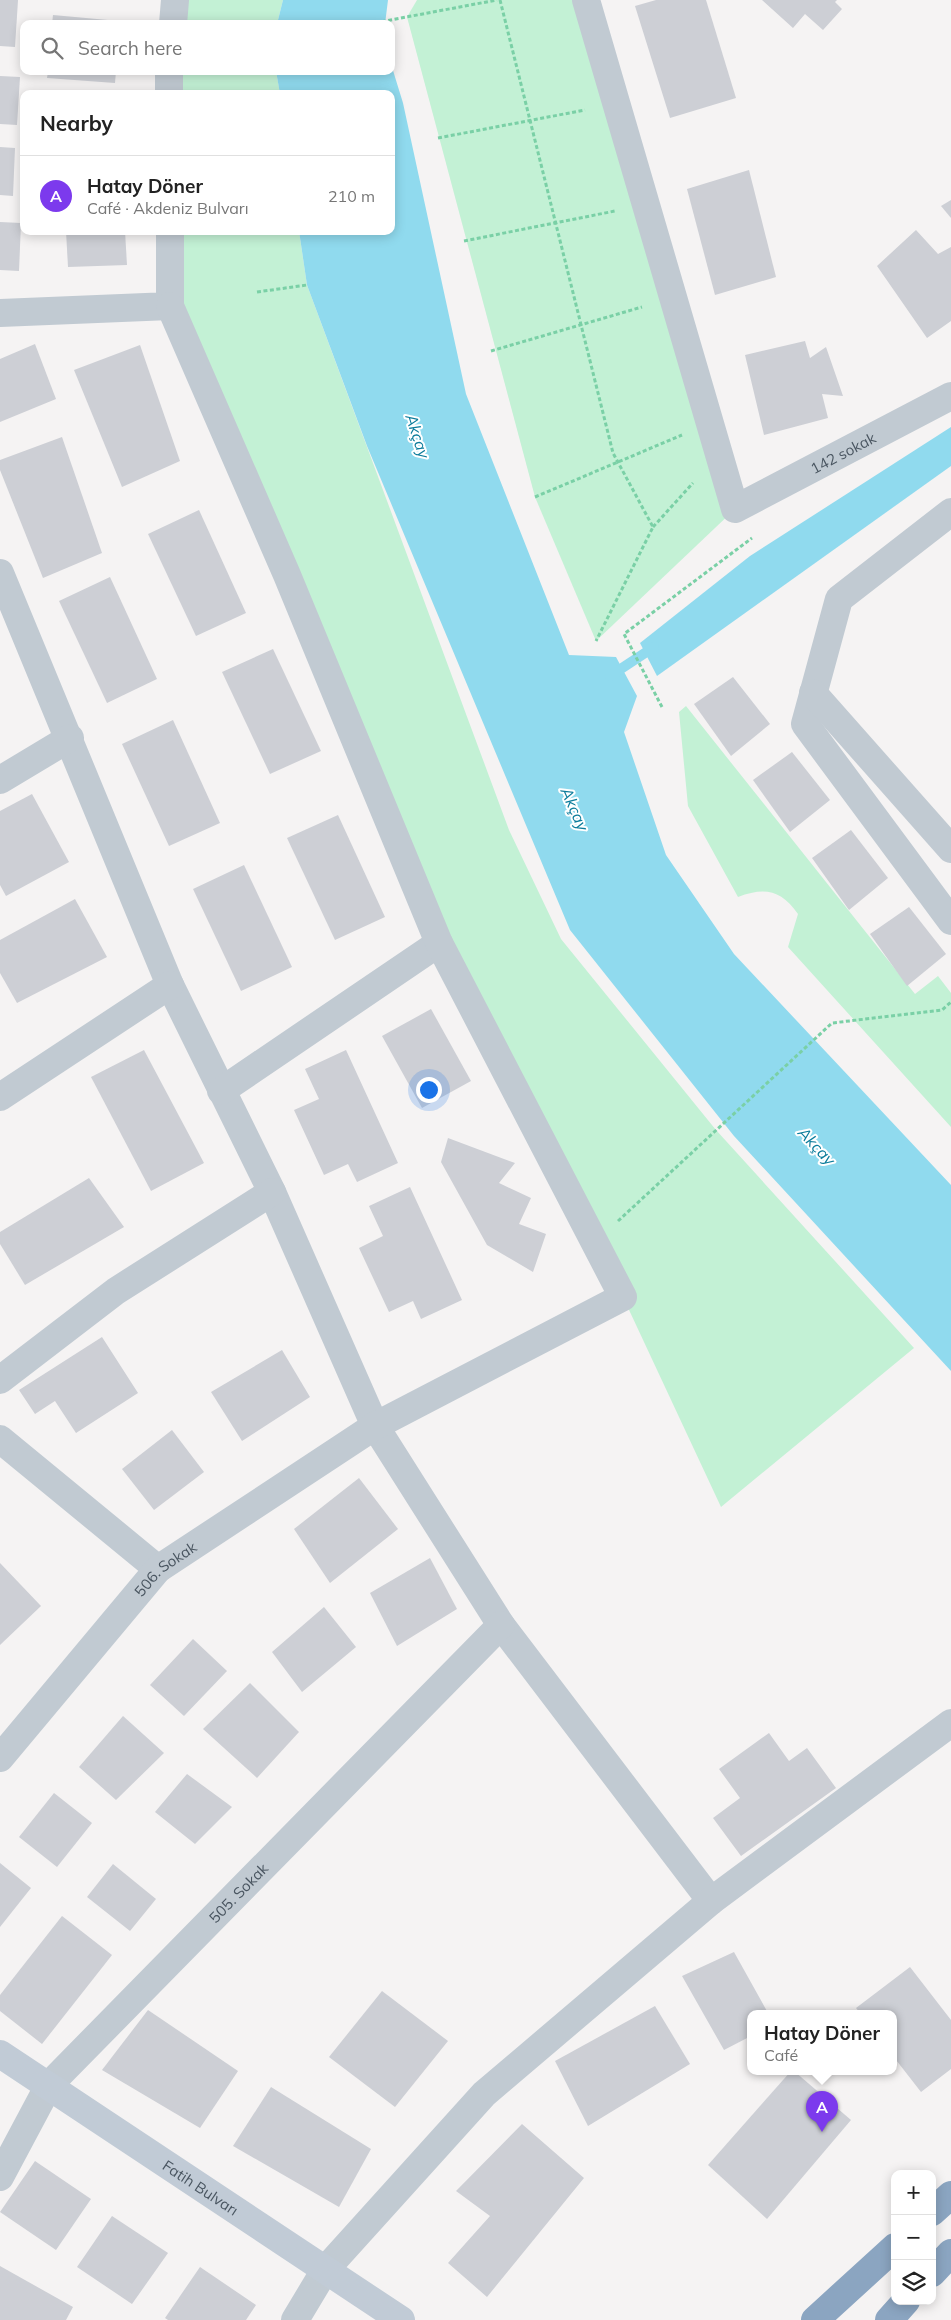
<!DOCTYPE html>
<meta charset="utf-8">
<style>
body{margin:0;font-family:Mulish,sans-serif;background:#f2f2f2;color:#222}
.controls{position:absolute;right:15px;bottom:15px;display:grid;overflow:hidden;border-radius:10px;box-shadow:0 2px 12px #0003}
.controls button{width:45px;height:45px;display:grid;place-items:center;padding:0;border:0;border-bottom:1px solid #e0e0e0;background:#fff;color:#222;font:25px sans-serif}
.you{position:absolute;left:428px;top:1089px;width:18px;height:18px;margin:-12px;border:4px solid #fff;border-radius:50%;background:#1a73e8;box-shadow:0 0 0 8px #1a73e833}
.badge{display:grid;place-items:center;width:32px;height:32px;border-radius:50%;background:#7c3aed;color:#fff;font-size:16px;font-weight:700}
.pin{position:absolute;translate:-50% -41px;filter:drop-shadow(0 1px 2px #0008)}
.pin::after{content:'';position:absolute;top:26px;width:18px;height:15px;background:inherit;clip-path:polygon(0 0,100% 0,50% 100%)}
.popup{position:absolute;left:747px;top:2010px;width:150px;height:65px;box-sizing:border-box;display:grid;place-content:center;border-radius:10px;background:#fff;filter:drop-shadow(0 1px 4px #0005);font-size:16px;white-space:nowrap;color:#767676}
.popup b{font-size:19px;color:#222}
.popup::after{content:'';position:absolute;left:50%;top:100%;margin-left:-10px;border:10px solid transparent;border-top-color:#fff}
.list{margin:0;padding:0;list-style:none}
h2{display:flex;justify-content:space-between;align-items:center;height:65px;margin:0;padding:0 20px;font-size:21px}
h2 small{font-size:16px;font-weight:400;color:#767676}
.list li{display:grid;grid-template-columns:32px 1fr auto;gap:15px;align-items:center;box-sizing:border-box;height:80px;padding:0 20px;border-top:1px solid #e0e0e0}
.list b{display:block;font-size:19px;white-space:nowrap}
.list p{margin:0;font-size:16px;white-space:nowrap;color:#767676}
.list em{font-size:16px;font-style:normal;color:#767676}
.icon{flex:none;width:28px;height:28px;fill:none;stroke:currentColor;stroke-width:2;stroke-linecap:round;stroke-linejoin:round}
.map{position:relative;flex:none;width:951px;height:2320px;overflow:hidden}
.search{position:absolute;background:#fff;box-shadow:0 2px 12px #0003;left:20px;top:20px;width:375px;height:55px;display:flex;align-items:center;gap:12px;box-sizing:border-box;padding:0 18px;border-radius:10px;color:#767676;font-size:19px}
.panel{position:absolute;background:#fff;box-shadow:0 2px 12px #0003;left:20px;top:90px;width:375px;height:145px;border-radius:10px}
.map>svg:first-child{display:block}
.park{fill:#c3f1d5}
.water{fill:#90daee}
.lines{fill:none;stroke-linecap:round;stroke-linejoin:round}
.stream{stroke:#90daee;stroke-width:10}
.building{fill:#cdcfd5}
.path{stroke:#7ad0a6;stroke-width:3;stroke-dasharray:4 2.5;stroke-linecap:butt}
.street{stroke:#c1cad2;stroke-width:28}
.secondary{stroke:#c1cbd6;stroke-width:28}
.highway{stroke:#8ba5c1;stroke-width:28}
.labels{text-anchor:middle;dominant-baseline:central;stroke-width:4;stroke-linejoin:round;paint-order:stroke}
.street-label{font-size:15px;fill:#4a5661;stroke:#fff}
.water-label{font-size:16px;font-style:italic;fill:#0c7c9b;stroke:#fff}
</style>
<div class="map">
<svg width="951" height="2320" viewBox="0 0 951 2320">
<rect width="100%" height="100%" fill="#f5f3f3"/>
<g class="park">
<path d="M175,0H283L277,24H173Z"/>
<path d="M417,0H586L735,509L596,641L535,497L407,17Z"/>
<path d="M169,71H276L280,94H169Z"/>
<path d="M170,231H299L307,285L509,830L561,939L716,1130L914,1348L721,1507L623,1297L439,943L170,306Z"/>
<path d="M686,706L915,994L938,976L951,993V1127L788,947L798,914C781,890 765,887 738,897L688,806L679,712Z"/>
</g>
<g class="water">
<path d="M283,0H388L385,24H277Z"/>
<path d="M391,64L403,103L466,394L569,655L616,657L637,696L624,732L666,855L734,954L951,1185V1371L734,1136L570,930L367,446L307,285L299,231H391V94H280L276,71H391Z"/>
<path d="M951,427V466L657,676L640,643L750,556Z"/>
</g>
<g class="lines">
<path class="stream" d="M610,676L654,647"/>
</g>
<g class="building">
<path d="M0,0H18L15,47L0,46Z"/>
<path d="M656,0H706L736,98L670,118L635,6Z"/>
<path d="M762,0H837L835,2L842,9L823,30L805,14L793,28Z"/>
<path d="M53,15L119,21V24H52Z"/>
<path d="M48,71H116L115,83L47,78Z"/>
<path d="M0,76L20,77L17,125L0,124Z"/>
<path d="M0,147L15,148L13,196L0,195Z"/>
<path d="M749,170L776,277L715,295L687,189Z"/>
<path d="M951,200V218L941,206Z"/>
<path d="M0,222L21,223L19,271L0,270Z"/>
<path d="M916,230L938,254L951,247V321L927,338L877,266Z"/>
<path d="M66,231H125L127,265L68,267Z"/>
<path d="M805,341L810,358L826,347L843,396L822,394L828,418L764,435L745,355Z"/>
<path d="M35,344L56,399L0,422V359Z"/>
<path d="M140,345L180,461L122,487L74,370Z"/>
<path d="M62,437L102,553L43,578L0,470V460Z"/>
<path d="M199,510L246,613L196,636L148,534Z"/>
<path d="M110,577L157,679L107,703L59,601Z"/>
<path d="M273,649L321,751L270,774L222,672Z"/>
<path d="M733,677L770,724L731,756L694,704Z"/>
<path d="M173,720L220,823L169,846L122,744Z"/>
<path d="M792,752L830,800L790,832L753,780Z"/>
<path d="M32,794L69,862L6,896L0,885V811Z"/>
<path d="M338,815L385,917L335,940L287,838Z"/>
<path d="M851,830L888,878L849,910L812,858Z"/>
<path d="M244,865L292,967L241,991L193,889Z"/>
<path d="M75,899L107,957L17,1003L0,973V940Z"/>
<path d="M909,907L946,954L907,986L870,934Z"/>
<path d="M431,1009L471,1081L422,1108L382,1036Z"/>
<path d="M144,1050L204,1163L151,1191L91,1077Z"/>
<path d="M346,1050L398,1163L357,1182L348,1164L324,1175L294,1110L319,1099L305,1069Z"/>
<path d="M448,1138L515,1163L499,1183L531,1198L519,1224L546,1234L533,1272L487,1245L441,1162Z"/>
<path d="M89,1178L124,1227L25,1285L0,1244V1232Z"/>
<path d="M410,1187L462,1300L421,1319L413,1301L389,1312L359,1248L383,1236L369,1206Z"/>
<path d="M102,1337L138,1393L76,1433L55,1401L35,1414L19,1390Z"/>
<path d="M282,1350L310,1397L242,1441L211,1392Z"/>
<path d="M172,1430L204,1472L154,1510L122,1469Z"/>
<path d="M359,1478L398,1529L330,1583L294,1529Z"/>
<path d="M430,1558L457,1609L397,1646L370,1593Z"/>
<path d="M0,1563L41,1606L0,1645Z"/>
<path d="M324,1607L356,1647L302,1692L272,1652Z"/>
<path d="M193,1639L227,1671L184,1716L150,1685Z"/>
<path d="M250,1683L299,1732L257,1778L203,1729Z"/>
<path d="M123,1716L164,1753L116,1800L79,1767Z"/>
<path d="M769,1733L789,1761L807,1748L836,1788L741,1856L713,1818L740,1798L719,1769Z"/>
<path d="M187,1774L232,1807L195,1844L155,1812Z"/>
<path d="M54,1793L92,1823L57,1867L19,1837Z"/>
<path d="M0,1863L31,1888L0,1927Z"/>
<path d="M113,1864L156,1899L130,1931L87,1897Z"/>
<path d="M62,1916L112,1955L42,2044L0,2011V1995Z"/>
<path d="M734,1952L768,2013H751V2036L724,2050L682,1976Z"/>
<path d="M910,1967L951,2020V2069L921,2092L893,2056V2013H860L856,2008Z"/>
<path d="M382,1991L448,2041L395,2107L329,2057Z"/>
<path d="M655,2006L690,2064L588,2126L555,2061Z"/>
<path d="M148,2010L238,2071L200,2128L102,2070Z"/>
<path d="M791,2071H794L851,2120L767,2219L708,2165Z"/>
<path d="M271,2087L371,2149L339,2207L233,2146Z"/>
<path d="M522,2124L584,2178L487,2297L448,2263L490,2216L456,2191Z"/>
<path d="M35,2161L91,2199L56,2250L0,2212Z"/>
<path d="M112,2216L168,2253L132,2304L77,2267Z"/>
<path d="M0,2266L73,2307L66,2320H0Z"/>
<path d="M200,2267L256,2305L246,2320H168L165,2318Z"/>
</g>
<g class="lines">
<g class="path">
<path d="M500,0L613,453L653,527L596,641"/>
<path d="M369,24L497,0"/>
<path d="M438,138L585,110"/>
<path d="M464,241L615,211"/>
<path d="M257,292L307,285"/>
<path d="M491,351L642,307"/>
<path d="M535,497L682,435"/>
<path d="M653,527L693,483"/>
<path d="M662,707L624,634L752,538"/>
<path d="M618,1221L832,1023L942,1010L951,1002"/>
</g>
<g class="street">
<path id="s1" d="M586,0L735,509L951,396"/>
<path d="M173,24L175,0"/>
<path d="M169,71V94"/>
<path d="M0,313L170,306V231"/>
<path d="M951,512L839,599L805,724L951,921"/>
<path d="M0,573L170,985L272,1192L375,1426L501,1625L711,1901"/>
<path d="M813,693L951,849"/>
<path d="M0,780L70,738"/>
<path d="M221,1091L439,943"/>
<path d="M0,1097L170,985"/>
<path d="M0,1380L116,1291L272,1192"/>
<path d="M0,1439L158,1569"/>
<path id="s2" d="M0,1758L158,1569L375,1426L623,1297L439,943L287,575L170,306"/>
<path id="s3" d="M0,2177L49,2085L501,1625"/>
<path d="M295,2320L325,2270L484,2094L711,1901L951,1723"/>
</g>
<path class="secondary" id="s4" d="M0,2054L401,2320"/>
<g class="highway">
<path d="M932,2212L951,2195"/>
<path d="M932,2273L951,2253"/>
<path d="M815,2320L895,2247"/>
<path d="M889,2320L906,2301"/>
</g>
</g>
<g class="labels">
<g class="street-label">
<text stroke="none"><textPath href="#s1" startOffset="652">142 sokak</textPath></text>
<text stroke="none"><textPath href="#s2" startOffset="252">506. Sokak</textPath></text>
<text stroke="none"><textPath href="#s3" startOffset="374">505. Sokak</textPath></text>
<text stroke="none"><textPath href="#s4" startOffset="241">Fatih Bulvarı</textPath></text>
</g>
<g class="water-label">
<text transform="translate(418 436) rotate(72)">Akçay</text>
<text transform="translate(575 809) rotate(66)">Akçay</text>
<text transform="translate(817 1146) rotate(47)">Akçay</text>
</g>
</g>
</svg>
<div class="controls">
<button>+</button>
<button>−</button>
<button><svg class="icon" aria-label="layers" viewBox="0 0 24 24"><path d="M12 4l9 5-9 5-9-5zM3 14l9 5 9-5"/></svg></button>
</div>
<div class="you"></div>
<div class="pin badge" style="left:822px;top:2132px">A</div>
<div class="popup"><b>Hatay Döner</b>Café</div>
<div class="search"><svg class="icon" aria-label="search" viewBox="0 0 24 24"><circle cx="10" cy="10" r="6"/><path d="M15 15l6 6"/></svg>Search here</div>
<section class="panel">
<h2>Nearby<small></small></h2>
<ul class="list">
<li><span class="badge">A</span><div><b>Hatay Döner</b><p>Café · Akdeniz Bulvarı</p></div><em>210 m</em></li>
</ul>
</section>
</div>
